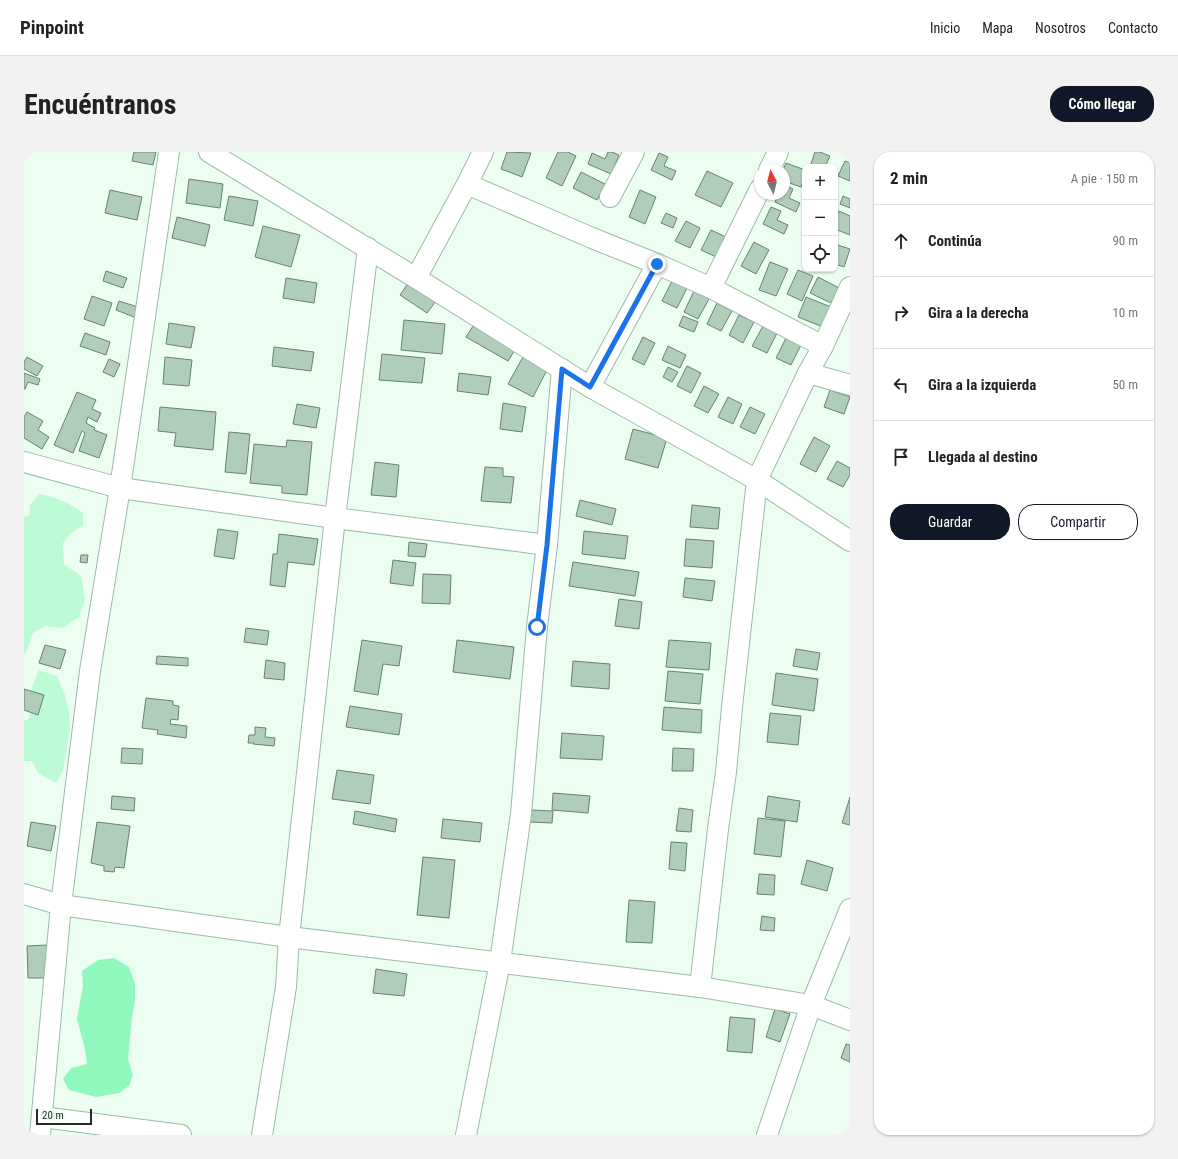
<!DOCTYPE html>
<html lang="es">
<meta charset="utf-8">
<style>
body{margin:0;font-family:"Roboto Condensed",sans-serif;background:#f2f2f2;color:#222}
.controls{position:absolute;right:12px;top:12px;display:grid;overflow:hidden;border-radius:8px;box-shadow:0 1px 3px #0004}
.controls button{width:36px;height:36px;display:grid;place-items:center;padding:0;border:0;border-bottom:1px solid #e0e0e0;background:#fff;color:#222;font:20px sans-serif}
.compass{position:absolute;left:730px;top:12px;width:36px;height:36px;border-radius:50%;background:#fff;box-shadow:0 1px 3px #0004;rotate:353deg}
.scale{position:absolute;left:12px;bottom:10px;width:56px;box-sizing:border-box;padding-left:4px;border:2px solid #222d26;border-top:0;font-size:11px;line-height:14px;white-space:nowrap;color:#222d26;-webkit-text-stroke:3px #ecfef2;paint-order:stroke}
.stop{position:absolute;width:12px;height:12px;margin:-9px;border:3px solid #1a73e8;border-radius:50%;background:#fff}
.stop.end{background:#1a73e8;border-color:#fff;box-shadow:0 1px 4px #0008}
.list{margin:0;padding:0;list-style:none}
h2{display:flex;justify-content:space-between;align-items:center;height:52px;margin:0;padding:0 16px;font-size:17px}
h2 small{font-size:13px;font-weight:400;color:#767676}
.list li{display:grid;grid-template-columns:26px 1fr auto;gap:12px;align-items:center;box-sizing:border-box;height:72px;padding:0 16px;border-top:1px solid #e0e0e0}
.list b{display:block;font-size:15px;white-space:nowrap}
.list em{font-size:13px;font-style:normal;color:#767676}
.actions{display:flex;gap:8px;padding:12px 16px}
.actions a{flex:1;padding:9px 0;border:1px solid #111827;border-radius:16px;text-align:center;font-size:14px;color:#111827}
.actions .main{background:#111827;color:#fff}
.icon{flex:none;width:22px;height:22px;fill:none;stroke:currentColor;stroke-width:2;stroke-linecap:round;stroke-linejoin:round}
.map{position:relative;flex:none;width:826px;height:983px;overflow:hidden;border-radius:16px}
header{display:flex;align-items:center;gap:24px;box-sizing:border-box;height:56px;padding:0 20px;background:#fff;border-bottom:1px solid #e0e0e0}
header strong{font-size:19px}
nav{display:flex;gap:22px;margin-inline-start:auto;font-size:14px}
.intro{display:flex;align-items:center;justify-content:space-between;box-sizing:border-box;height:96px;padding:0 24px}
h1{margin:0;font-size:28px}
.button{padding:10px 18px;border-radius:16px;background:#111827;color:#fff;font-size:14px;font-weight:700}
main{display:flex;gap:24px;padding:0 24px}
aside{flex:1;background:#fff;border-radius:16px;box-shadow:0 1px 3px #0004}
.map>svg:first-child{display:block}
.green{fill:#bdfbd4}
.water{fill:#90f8bc}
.building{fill:#b0cdba;stroke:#678271}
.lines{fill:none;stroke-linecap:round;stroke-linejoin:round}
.street-casing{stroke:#9dbaa7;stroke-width:22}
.street{stroke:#fff;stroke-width:20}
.route{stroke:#1a73e8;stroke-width:5}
</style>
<header>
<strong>Pinpoint</strong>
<nav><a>Inicio</a><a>Mapa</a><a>Nosotros</a><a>Contacto</a></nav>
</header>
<div class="intro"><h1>Encuéntranos</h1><a class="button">Cómo llegar</a></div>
<main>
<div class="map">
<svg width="826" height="983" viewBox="0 0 826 983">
<rect width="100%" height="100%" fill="#ecfef2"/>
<g class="green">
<path d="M15,342C35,346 43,350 59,361V374L48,380L39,391L40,412L57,424L61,447L55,465L39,476L22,474L9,481L3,498L0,503V365L5,364L6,353Z"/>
<path d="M15,518L33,524L41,543L45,560L46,577L39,619L32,631L14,621L8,609H0V569L5,567L8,553V535Z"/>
</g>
<path class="water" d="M90,806L105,815L111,832V849L108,865L104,907L109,923L105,934L95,941L72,945L45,938L39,927L47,916L63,912L61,897L53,867L59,834L58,819L74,808Z"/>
<g class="building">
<path d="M110,0H132L129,13L108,9Z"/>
<path d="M483,0L507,1L498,25L477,17Z"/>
<path d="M534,0H544L552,4L538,34L522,26Z"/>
<path d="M584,0H588L595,3L587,22L564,12L568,1L581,7Z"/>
<path d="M791,0H796L806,4L801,15H786Z"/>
<path d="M635,1L644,5L640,14L652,19L648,28L627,18Z"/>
<path d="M821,9L826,11V29L814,24Z"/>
<path d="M762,11L781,18V25L777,35L760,29L759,18Z"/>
<path d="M683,19L709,31L697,55L671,43Z"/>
<path d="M557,20L581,32L573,48L549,36Z"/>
<path d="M165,27L199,32L196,56L162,51Z"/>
<path d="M760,33L769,37L765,46L776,51L772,60L751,50L755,42H760Z"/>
<path d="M86,38L118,45L113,68L81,61Z"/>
<path d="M616,38L632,45L621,72L605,65Z"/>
<path d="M205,44L234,49L229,74L200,68Z"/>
<path d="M819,44L826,47V56L816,52Z"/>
<path d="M747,55L757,59L753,68L764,73L760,82L739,72Z"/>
<path d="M815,59L826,64V83L811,77V68Z"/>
<path d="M642,61L653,66L649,76L637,71Z"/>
<path d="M153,65L186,73L181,94L148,86Z"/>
<path d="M662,69L676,76L666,96L651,89Z"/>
<path d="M239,74L276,83L267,115L231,105Z"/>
<path d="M687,78L702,85L692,105L677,98Z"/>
<path d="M730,90L745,98L732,122L717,114Z"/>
<path d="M811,92L826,97L820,115L811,112Z"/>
<path d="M746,110L764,117L752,144L735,138Z"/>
<path d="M774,118L789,124L778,149L763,142Z"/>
<path d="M82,119L103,126L99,136L79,129Z"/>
<path d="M794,125L815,136L807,151L786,141Z"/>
<path d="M262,126L293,131L290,151L259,146Z"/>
<path d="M648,129L663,136L653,156L638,149Z"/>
<path d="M385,130L412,149L403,161L376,143Z"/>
<path d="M670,139L685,147L674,167L660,160Z"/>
<path d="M68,144L88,151L80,174L60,167Z"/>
<path d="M782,145L807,155L799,175L774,165Z"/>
<path d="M95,149L114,155L110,165L92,158Z"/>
<path d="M693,151L708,159L697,179L683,172Z"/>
<path d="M715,163L730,170L719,191L705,183Z"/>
<path d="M659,164L674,170L670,180L655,174Z"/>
<path d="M380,168L421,172L418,202L377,198Z"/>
<path d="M145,171L171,175L167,196L142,192Z"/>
<path d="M449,174L491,198L484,209L442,185Z"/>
<path d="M739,174L753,181L743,201L728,194Z"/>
<path d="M61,181L86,190L82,203L56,194Z"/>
<path d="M619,185L631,191L620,213L608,207Z"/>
<path d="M762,186L777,193L767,213L752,206Z"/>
<path d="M644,194L662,203L656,216L638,208Z"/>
<path d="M250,195L290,200L287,219L248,214Z"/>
<path d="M358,202L401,206L398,231L355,228Z"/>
<path d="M3,205L19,214L13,224L0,217V210Z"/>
<path d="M141,205L168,208L165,234L139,232Z"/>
<path d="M499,205L523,218L509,245L484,232Z"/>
<path d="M85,207L96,212L90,225L79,220Z"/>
<path d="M663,214L677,221L667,241L653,234Z"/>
<path d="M644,215L654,220L648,230L639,225Z"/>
<path d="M0,221L16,227L14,233L4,230L1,237H0Z"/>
<path d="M435,221L467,225L464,243L433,239Z"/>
<path d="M680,234L695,242L684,261L670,254Z"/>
<path d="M806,238L826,245L820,262L800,255Z"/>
<path d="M53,240L72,248L68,257L77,261L73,270L64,265L62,271L71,276L70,278L83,283L75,306L55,299L61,281L58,279L49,301L30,293Z"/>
<path d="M704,245L718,252L709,272L694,265Z"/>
<path d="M479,251L502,255L498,280L476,277Z"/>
<path d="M273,252L296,256L292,276L269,272Z"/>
<path d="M136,255L192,260L189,298L150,294L152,281L134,279Z"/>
<path d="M726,255L741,262L731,282L716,275Z"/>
<path d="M3,260L19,269L14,278L25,285L18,297L0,286V265Z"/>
<path d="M609,277L643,286L634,316L601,307Z"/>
<path d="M205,280L226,282L222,322L201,320Z"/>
<path d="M790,285L806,294L792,320L776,312Z"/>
<path d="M263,288L288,290L283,343L258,341V334L226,331L230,292L262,295Z"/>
<path d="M813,309L826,316V323L819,335L803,327Z"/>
<path d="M351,310L375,313L372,345L347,343Z"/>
<path d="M461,315L479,316V324L490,325L487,351L457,349Z"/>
<path d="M556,348L592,357L588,373L552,364Z"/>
<path d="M668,353L696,356L694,377L666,375Z"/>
<path d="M194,377L214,380L210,407L190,404Z"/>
<path d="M560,379L604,384L601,407L558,402Z"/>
<path d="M255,382L294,387L290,413L264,410L261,435L246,433L249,402H253Z"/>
<path d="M662,387L690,389L688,416L660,414Z"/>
<path d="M385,390L403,392L401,405L384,404Z"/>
<path d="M57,403H64L63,411L56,410Z"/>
<path d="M369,408L392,411L389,434L366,431Z"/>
<path d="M549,410L615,420L611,444L545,434Z"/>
<path d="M399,422L427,423L426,452L398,451Z"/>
<path d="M661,426L691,429L688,449L659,445Z"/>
<path d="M595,447L618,450L615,477L591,474Z"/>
<path d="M222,476L245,479L243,493L220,490Z"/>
<path d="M338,488L378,494L375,514L359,512L354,543L330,539Z"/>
<path d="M433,488L490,495L486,527L429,520Z"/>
<path d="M645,488L687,491L685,518L642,515Z"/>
<path d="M21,493L42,498L36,517L15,511Z"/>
<path d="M772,497L796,501L793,518L769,514Z"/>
<path d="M133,504L164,506V514L132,512Z"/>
<path d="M242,508L261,511L260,528L240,526Z"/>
<path d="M549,509L586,512L585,537L547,534Z"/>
<path d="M644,519L679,522L676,552L641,549Z"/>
<path d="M752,521L794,527L790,559L748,553Z"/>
<path d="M0,537L20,543L14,563L0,558Z"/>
<path d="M122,546L149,549V553L155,554L154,568L147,567L146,572L163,574L162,586L133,582L134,578L118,576Z"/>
<path d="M326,554L378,562L375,583L322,575Z"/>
<path d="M640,555L678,558L677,581L638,578Z"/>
<path d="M746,561L777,564L774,593L743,590Z"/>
<path d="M231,575L242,576L241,585L251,586L250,594L229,592L230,591H224L225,583H231Z"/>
<path d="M538,581L580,584L578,608L536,606Z"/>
<path d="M98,596L119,597L118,612L97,611Z"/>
<path d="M649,596L670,597L669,619H648Z"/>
<path d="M313,618L350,623L346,652L308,647Z"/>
<path d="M529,641L566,644L564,661L528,658Z"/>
<path d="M88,644L111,646L110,659L87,657Z"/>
<path d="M744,644L776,649L773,670L741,665Z"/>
<path d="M826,645V673L818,671Z"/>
<path d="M655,656L669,658L667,680L652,679Z"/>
<path d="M507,658L529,659L528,671L506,670Z"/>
<path d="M331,659L373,667L371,680L329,672Z"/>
<path d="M734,666L761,669L757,705L730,702Z"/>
<path d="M419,667L458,671L456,690L417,686Z"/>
<path d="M7,670L32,674L27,699L3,694Z"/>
<path d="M73,670L106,674L100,716L91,715L90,720L80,719V714L67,711Z"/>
<path d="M647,690L663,691L661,719L645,717Z"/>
<path d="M399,705L431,708L425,766L393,763Z"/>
<path d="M783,708L809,716L803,739L777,732Z"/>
<path d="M735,722L751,723L750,743L733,742Z"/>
<path d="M605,748L631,750L628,791L602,790Z"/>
<path d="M738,764L751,766L750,779L736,778Z"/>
<path d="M23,793V826H4L3,794Z"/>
<path d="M352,817L383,822L380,844L349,841Z"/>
<path d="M751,857L766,862L756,890L742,885Z"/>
<path d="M706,865L731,867L728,901L703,899Z"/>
<path d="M822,892L826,893V910L817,906Z"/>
</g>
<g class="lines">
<g class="street-casing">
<g id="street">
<path d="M185,0L392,126L566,235L733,328L826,389"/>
<path d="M745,18L754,0"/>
<path d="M443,32L568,86L633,112L687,136L799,194"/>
<path d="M586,45L610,0"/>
<path d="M392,126L443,32L459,0"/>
<path d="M687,136L736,37"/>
<path d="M784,221L826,233"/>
<path d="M566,235L633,112"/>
<path d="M0,310L96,336L311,366L523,393"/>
<path d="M0,742L37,753L265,785L676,835L787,853L826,868"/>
<path d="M676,835L694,677L702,620L708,555L733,328L784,221L799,194L826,135"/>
<path d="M18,965L157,983"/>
<path d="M16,983L37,753L66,519L96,336L145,0"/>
<path d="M238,983L262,835L265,785L311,366L344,96"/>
<path d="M442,983L476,810L497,662L513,475L523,393L538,217"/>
<path d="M743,983L787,853L826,757"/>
</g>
</g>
<use href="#street" class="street"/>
</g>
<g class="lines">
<path class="route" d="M513,475L523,393L538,217L566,235L633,112"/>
</g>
</svg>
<div class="controls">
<button>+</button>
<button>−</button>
<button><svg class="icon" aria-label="locate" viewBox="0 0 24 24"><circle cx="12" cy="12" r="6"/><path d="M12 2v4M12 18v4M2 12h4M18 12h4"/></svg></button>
</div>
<svg class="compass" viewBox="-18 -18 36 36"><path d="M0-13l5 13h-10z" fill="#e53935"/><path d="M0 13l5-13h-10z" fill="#767676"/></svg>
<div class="scale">20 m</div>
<div class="stop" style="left:513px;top:475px"></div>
<div class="stop end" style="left:633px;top:112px"></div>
</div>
<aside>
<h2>2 min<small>A pie · 150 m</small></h2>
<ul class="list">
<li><svg class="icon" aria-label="ahead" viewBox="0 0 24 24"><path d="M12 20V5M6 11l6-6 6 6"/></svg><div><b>Continúa</b></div><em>90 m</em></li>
<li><svg class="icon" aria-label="right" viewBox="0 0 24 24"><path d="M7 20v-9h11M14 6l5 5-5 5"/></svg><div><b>Gira a la derecha</b></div><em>10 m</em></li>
<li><svg class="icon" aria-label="left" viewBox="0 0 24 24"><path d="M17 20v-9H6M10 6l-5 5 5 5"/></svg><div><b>Gira a la izquierda</b></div><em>50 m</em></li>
<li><svg class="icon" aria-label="arrive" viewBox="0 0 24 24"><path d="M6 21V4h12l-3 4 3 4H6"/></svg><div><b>Llegada al destino</b></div></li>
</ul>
<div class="actions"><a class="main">Guardar</a><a>Compartir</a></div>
</aside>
</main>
